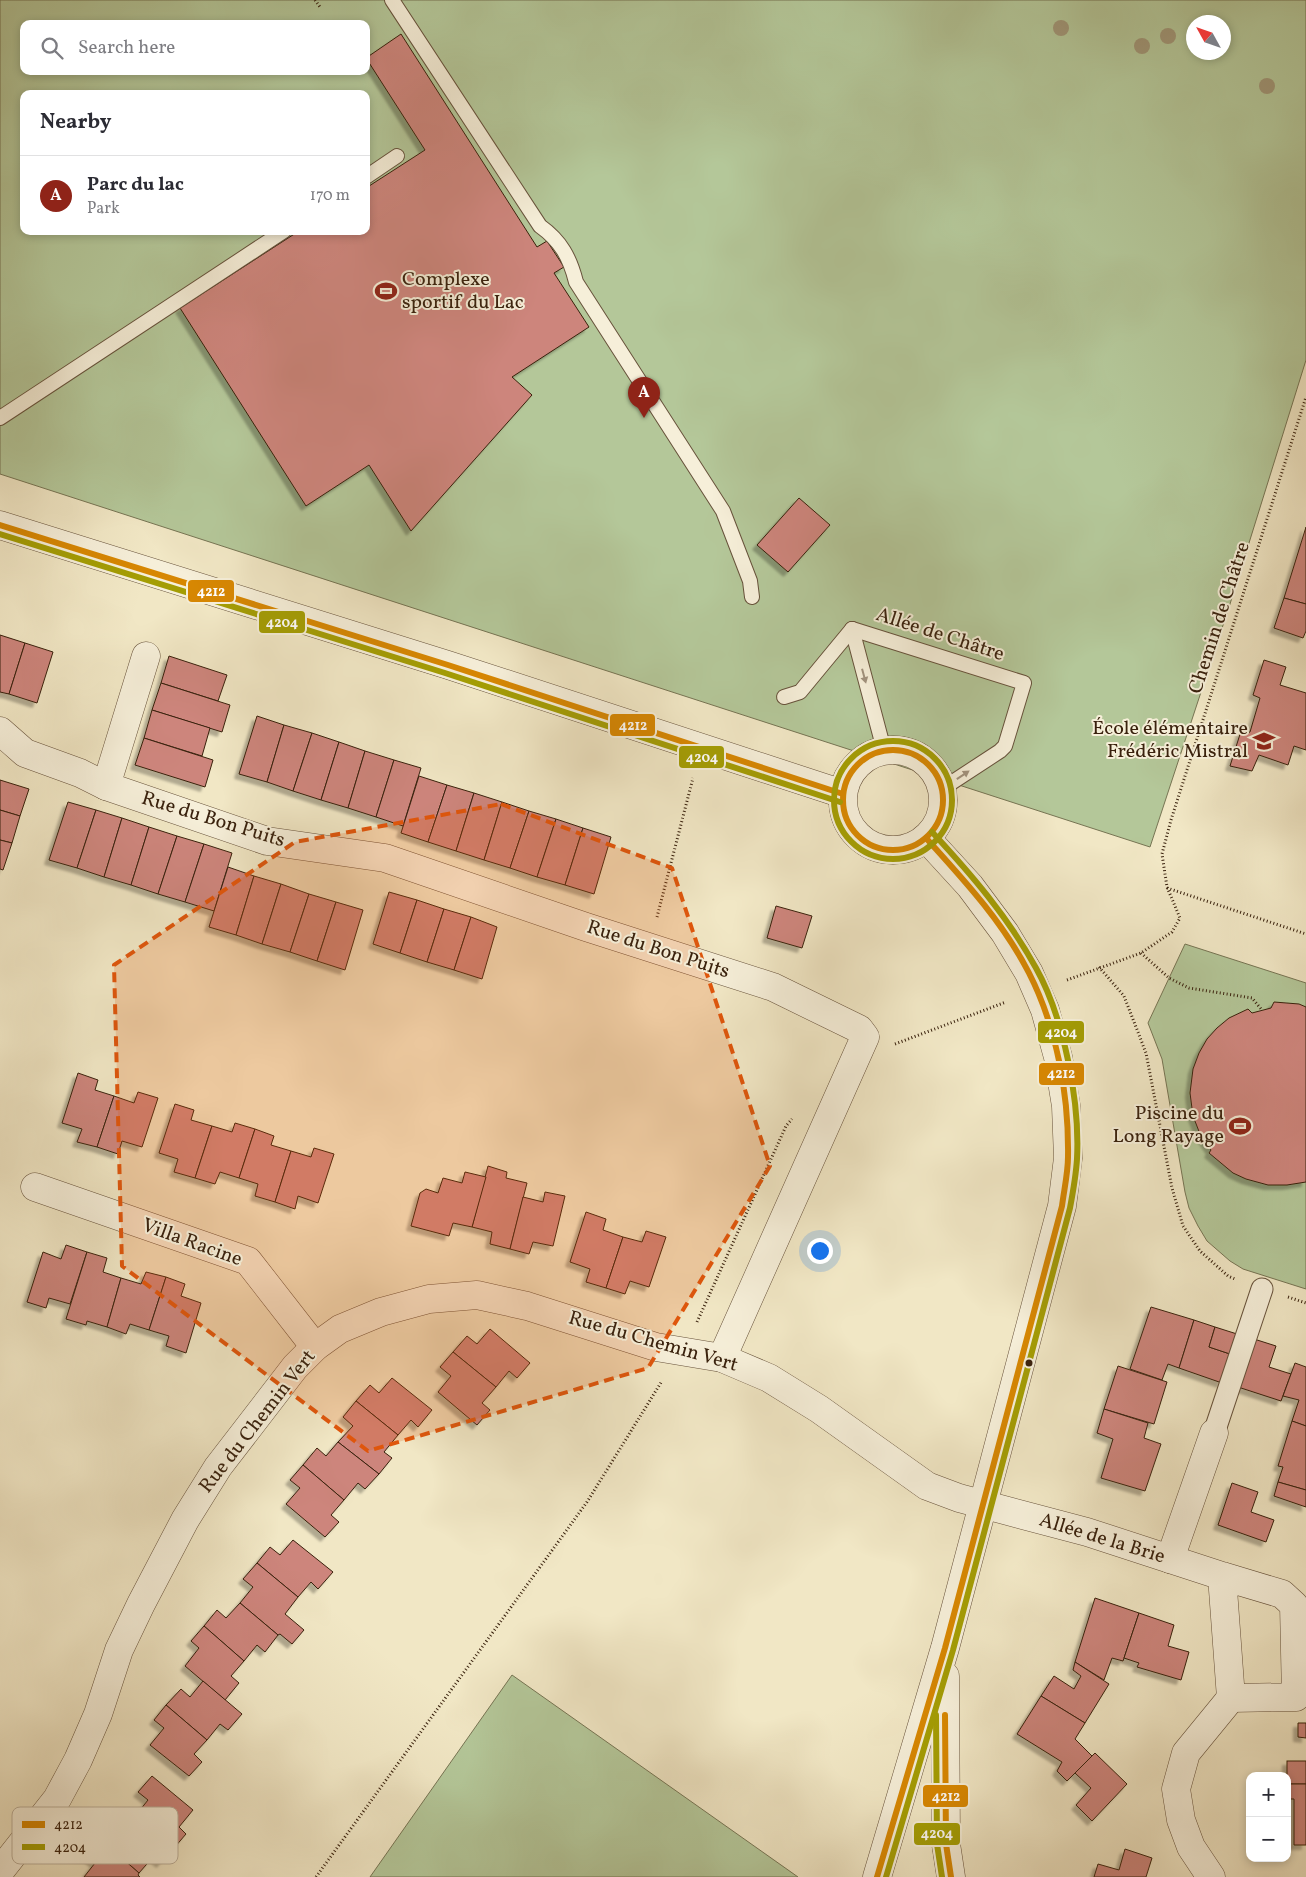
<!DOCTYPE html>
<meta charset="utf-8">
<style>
body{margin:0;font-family:Vollkorn,serif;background:#f2f2f3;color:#2b2b33}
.controls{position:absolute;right:15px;bottom:15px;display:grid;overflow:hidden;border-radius:10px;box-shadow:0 2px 8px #0003}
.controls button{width:45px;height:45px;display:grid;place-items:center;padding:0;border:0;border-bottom:1px solid #e1e1e2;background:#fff;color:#2b2b33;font:25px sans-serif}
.compass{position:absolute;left:1186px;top:15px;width:45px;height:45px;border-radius:50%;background:#fff;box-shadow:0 2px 8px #0003;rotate:310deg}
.you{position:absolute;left:819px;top:1250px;width:18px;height:18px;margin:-12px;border:4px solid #fff;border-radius:50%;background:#1a73e8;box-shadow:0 0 0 8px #1a73e833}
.badge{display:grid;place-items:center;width:32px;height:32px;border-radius:50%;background:#8f2418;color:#fff;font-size:16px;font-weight:700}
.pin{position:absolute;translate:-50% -41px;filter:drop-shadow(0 1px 2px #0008)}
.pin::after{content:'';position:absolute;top:26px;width:18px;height:15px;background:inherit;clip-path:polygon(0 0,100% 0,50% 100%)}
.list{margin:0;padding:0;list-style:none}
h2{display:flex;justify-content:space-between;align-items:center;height:65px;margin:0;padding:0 20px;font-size:21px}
h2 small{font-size:16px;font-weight:400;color:#7c7c81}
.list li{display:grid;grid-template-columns:32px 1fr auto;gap:15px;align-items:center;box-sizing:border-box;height:80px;padding:0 20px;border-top:1px solid #e1e1e2}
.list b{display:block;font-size:19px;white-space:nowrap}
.list p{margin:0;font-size:16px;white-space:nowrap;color:#7c7c81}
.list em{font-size:16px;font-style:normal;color:#7c7c81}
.icon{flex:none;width:28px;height:28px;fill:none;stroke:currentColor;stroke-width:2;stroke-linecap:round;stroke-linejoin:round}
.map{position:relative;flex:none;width:1306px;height:1877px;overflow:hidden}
.search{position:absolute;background:#fff;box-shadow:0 2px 8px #0003;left:20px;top:20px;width:350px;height:55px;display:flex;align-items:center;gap:12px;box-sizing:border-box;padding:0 18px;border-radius:10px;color:#7c7c81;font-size:19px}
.panel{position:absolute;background:#fff;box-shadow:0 2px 8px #0003;left:20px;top:90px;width:350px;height:145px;border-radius:10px}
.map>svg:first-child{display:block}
.green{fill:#b4c799;stroke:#767453;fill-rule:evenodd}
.building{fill:#cd857c;stroke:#39210d;filter:url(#shadow)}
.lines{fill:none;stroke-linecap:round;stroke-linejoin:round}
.service-casing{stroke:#67523b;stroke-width:16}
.pedestrian-casing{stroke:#67523b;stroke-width:23}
.minor-casing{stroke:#67523b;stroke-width:29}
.tertiary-casing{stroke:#67523b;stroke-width:29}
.path{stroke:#39210d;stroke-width:3;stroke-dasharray:1 2.5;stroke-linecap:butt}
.service{stroke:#f6efd9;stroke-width:14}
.pedestrian{stroke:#f6efd9;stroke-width:21}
.minor{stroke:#f6efd9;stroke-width:28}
.tertiary{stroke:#f6efd9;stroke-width:28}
.bus-1-casing{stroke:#f6efd9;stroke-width:10}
.bus-2-casing{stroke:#f6efd9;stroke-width:10}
.bus-1{stroke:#d78702;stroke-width:6}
.bus-2{stroke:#a49d04;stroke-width:6}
.tree{fill:#a09677}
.oneway{fill:#a1927d}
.marked{fill:#df560c;fill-opacity:0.2;stroke:#df560c;stroke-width:4;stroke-dasharray:10 6;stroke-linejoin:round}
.bus-dot{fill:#39210d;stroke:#f6efd9;stroke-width:2}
.labels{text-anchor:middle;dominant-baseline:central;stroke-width:4;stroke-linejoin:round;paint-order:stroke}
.poi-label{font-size:20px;fill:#39210d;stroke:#f6efd9;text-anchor:end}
.street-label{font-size:20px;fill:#39210d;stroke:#f6efd9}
.key{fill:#f6efd9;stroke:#bdb19c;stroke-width:1}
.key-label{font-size:14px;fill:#39210d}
.line-badge{stroke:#f6efd9;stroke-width:2}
.badge-label{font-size:14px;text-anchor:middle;font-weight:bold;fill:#fff}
</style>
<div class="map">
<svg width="1306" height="1877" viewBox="0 0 1306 1877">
<defs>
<filter id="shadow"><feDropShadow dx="-4.5" dy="4.5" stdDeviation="1" flood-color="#0004"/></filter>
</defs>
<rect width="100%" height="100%" fill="#f1e7c5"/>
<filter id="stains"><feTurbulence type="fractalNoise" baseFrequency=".004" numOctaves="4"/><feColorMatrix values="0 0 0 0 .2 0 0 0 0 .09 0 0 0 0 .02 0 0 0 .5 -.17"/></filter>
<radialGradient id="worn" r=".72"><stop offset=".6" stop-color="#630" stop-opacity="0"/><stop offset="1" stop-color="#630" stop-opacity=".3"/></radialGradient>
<g class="green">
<path d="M0,0H1306V360L1230,604L1150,847L0,474ZM1194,22H1224V52H1194ZM24,24H366V71H24ZM24,94H366V231H24Z"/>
<path d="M1185,944L1306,983V1289L1243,1269L1230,1261L1207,1241L1198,1226L1189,1208L1185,1192L1162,1059L1148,1023Z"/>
<path d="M512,1675L798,1877H370Z"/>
</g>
<g class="building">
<path d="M401,34L537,247L547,241L564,267L554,273L589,327L512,377L532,395L411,531L369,465L306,506L180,308L299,231H366V188L425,150L366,58Z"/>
<path d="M799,498L830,525L788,572L757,545Z"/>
<path d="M1306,527V604L1284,598Z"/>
<path d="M1284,598L1306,604V631L1303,638L1274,628Z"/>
<path d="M0,635L25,643L9,694L0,692Z"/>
<path d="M25,643L53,652L37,703L9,694Z"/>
<path d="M169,656L227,675L218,701L161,683Z"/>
<path d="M1264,660L1286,667L1280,685L1306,693V750L1294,746L1288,765L1259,755L1252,771L1230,766L1241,731L1248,733L1250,732L1260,698L1253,695Z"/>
<path d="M161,683L230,705L222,732L152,710Z"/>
<path d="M152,710L210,728L202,756L144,738Z"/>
<path d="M257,716L284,725L267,782L239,774Z"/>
<path d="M284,725L312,733L293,791L267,782Z"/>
<path d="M312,733L339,742L321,800L293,791Z"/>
<path d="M144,738L213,760L205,787L135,765Z"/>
<path d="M339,742L365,751L348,808L321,800Z"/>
<path d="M365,751L394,760L376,817L348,808Z"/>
<path d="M394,760L421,768L403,826L376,817Z"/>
<path d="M419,776L447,785L428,842L401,833Z"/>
<path d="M0,780L29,789L20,816L0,810Z"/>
<path d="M447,785L474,793L456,851L428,842Z"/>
<path d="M474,793L502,802L484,860L456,851Z"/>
<path d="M68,802L96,810L77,868L49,860Z"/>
<path d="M502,802L529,811L510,868L484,860Z"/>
<path d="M0,810L20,816L12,843L0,840Z"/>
<path d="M96,810L122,818L104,877L77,868Z"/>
<path d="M529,811L556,819L537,877L510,868Z"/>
<path d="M122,818L149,827L131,885L104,877Z"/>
<path d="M556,819L583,828L565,885L537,877Z"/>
<path d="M149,827L177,836L158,894L131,885Z"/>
<path d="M583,828L611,837L594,894L565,885Z"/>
<path d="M177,836L204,844L185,902L158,894Z"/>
<path d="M0,840L12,843L3,870L0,869Z"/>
<path d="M204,844L232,853L214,911L185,902Z"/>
<path d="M228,867L254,876L236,935L209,927Z"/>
<path d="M254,876L281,884L262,944L236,935Z"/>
<path d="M281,884L309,894L290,952L262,944Z"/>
<path d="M389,892L417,900L400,953L373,944Z"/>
<path d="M309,894L336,902L317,961L290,952Z"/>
<path d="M417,900L444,909L427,962L400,953Z"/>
<path d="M336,902L363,910L345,970L317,961Z"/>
<path d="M776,906L812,916L802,948L767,938Z"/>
<path d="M444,909L471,917L454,970L427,962Z"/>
<path d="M471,917L497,927L482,979L454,970Z"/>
<path d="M1274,1002L1299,1004L1306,1007V1182L1287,1185H1268L1246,1179L1233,1173L1209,1153L1211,1150L1200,1134L1193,1116L1190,1093L1193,1069L1199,1053L1207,1039L1217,1028L1229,1018L1248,1009L1252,1013L1271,1008Z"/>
<path d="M78,1073L98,1080L95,1090L114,1096L97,1147L77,1142L82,1129L62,1123Z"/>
<path d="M138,1092L158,1098L142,1147L122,1141L118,1154L97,1147L114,1096L134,1103Z"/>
<path d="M175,1104L194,1110L191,1120L212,1126L195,1178L174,1172L178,1159L159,1153Z"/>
<path d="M235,1123L255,1129L239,1178L220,1172L215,1184L195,1178L212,1126L232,1132Z"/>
<path d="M255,1129L274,1136L271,1145L291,1151L275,1202L255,1196L258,1184L239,1178Z"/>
<path d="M314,1148L334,1154L318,1203L298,1196L295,1209L275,1202L291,1151L311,1157Z"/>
<path d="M488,1166L507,1172L506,1178L527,1183L510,1249L490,1244L492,1232L472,1227Z"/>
<path d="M465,1172L486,1177L472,1227L453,1223L449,1236L411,1226L420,1193L426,1189L438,1193L443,1178L462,1183Z"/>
<path d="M545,1192L565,1196L553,1246L533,1242L529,1254L510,1249L523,1197L543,1202Z"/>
<path d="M586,1212L606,1219L603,1230L623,1237L606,1288L586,1282L590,1269L570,1262Z"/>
<path d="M646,1231L666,1237L649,1287L630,1281L625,1294L606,1288L623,1237L642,1242Z"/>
<path d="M66,1245L87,1252L70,1304L49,1298L46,1308L27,1302L43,1252L61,1259Z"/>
<path d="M87,1252L107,1258L103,1272L121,1278L107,1327L87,1321L86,1325L66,1319Z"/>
<path d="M146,1272L166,1277L149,1330L130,1324L126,1334L107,1327L121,1278L141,1284Z"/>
<path d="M166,1277L185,1284L181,1296L201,1303L186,1353L166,1346L169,1336L149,1330Z"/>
<path d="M1151,1307L1194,1320L1179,1368L1168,1364L1162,1380L1130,1369Z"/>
<path d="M1194,1320L1215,1327L1209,1347L1230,1354L1222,1383L1179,1368Z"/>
<path d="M1215,1327L1237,1334L1230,1354L1209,1347Z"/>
<path d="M490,1329L530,1363L517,1378L509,1371L496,1387L453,1352L467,1336L477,1344Z"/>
<path d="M1254,1339L1276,1346L1269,1367L1291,1374L1281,1401L1238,1387Z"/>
<path d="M453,1352L496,1387L482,1403L490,1410L477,1425L438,1392L451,1376L440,1367Z"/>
<path d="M1295,1363L1306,1367V1426L1292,1421L1299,1400L1283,1396Z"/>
<path d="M1118,1366L1167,1382L1154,1424L1104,1409Z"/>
<path d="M392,1378L432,1410L418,1427L411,1420L398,1435L356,1401L370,1385L379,1393Z"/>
<path d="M356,1401L398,1435L384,1452L392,1458L379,1474L338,1442L353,1426L343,1417Z"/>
<path d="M1104,1409L1148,1423L1144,1438L1161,1444L1145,1491L1101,1478L1113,1439L1097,1433Z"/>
<path d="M1292,1421L1306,1426V1490L1278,1482L1283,1467L1278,1466Z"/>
<path d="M338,1442L379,1474L365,1489L358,1483L344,1500L303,1465L317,1448L326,1456Z"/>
<path d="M303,1465L344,1500L331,1515L339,1522L325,1537L286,1504L300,1488L290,1480Z"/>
<path d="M1278,1482L1306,1490V1507L1274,1496Z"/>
<path d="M1232,1483L1258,1492L1251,1512L1274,1520L1266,1542L1218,1525Z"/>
<path d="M293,1540L333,1572L318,1589L311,1582L298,1597L257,1563L270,1547L280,1555Z"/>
<path d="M257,1563L298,1597L285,1614L304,1630L292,1644L280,1634L278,1635L240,1603L253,1587L243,1579Z"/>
<path d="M1095,1598L1139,1613L1123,1661L1112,1658L1104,1680L1075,1662Z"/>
<path d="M240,1603L278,1635L265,1652L257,1645L244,1661L204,1626L217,1610L226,1618Z"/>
<path d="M1139,1613L1174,1625L1168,1646L1189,1652L1181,1680L1137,1667L1139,1663L1124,1658Z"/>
<path d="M204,1626L244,1661L231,1676L239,1683L225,1700L185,1666L199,1648L191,1641Z"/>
<path d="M1075,1662L1109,1684L1085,1723L1041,1696L1054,1676L1074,1689L1081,1676L1073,1670Z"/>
<path d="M203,1681L242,1714L228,1730L220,1724L207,1740L166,1705L181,1689L190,1697Z"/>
<path d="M1041,1696L1085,1723L1075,1739L1092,1756L1067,1781L1057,1771L1062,1762L1017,1734Z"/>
<path d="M166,1705L207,1740L194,1754L202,1762L189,1776L150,1745L164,1728L154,1720Z"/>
<path d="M1298,1723H1306V1738L1298,1737Z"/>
<path d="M1095,1753L1127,1784L1092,1821L1076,1805L1091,1788L1075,1773Z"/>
<rect x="1287" y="1761" width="19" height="23"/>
<path d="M152,1776L193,1810L179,1827L186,1834L174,1848L136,1815L148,1800L138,1792Z"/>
<path d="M1287,1784H1306V1845H1294V1799H1287Z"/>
<path d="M136,1815L174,1848L161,1863L153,1857L139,1873L99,1838L113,1822L122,1831Z"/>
<path d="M99,1838L139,1873L138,1875L140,1877H84L95,1863L85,1855Z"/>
<path d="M1125,1849L1152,1858L1146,1877H1094L1098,1864L1119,1870Z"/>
</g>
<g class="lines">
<g class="service-casing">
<g id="service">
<path d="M392,0L540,226C561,241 570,258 576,282L723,511L750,581L752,597"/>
<path d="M366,177L397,156"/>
<path d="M0,418L284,231"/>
<path d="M852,629L1024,683L1005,746L1000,751L942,789"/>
<path d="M852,629L884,750"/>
<path d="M784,697L800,692L852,629"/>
</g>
</g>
<g class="pedestrian-casing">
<path id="pedestrian" d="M1214,1433L1262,1289"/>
</g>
<g class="minor-casing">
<g id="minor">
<path d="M146,656L106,786L267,841L385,858L586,927L773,987L859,1029L865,1037L722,1358"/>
<path d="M0,731L25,753L80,773L106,786"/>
<path d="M35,1187L248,1261L315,1347"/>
<path d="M1170,1559L1214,1433"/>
<path d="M0,1871L57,1799L78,1760L98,1714L119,1650L141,1604L185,1520L218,1467L295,1367L315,1347L340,1329L381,1312L429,1299L477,1295L527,1306L656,1347L722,1358L769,1378L819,1409L927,1486L959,1498L1087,1532L1222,1576L1282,1594L1294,1605L1296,1697L1231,1698L1222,1576"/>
<path d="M1211,1877L1191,1847L1181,1820L1176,1789L1186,1753L1231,1698"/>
</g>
</g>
<g class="tertiary-casing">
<g id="tertiary">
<path d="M0,525L448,665L843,794"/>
<circle cx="893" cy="800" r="50"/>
<path d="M945,1676L946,1844L951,1877"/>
<path d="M877,1877L945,1648L1062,1206L1068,1158L1066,1106L1058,1057L1045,1010L1029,973L1005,933L970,886L926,838"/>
</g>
</g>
<g class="path">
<path d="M315,0L320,7"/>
<path d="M1167,888L1306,934"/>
<path d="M657,917L693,778"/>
<path d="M1141,953L1169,978L1189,988L1252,998L1262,1010"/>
<path d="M1099,967L1124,996L1146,1053L1172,1188L1183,1226L1200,1251L1228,1276L1235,1279"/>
<path d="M1067,980L1141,953L1172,932L1180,918L1167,887L1162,854L1171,820L1306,397"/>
<path d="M895,1044L1006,1002"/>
<path d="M1288,1297L1306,1303"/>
<path d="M697,1322L786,1126L792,1119"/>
<path d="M316,1877L587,1502L662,1381"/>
</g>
<use href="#service" class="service"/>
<use href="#pedestrian" class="pedestrian"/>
<use href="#minor" class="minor"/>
<use href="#tertiary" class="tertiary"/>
<g class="bus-1-casing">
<g id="bus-1">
<path d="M0,525L448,665L843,794"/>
<circle cx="893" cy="800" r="50"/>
<path d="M945,1715L946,1844L951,1877"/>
<path d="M877,1877L945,1648L1062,1206C1064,1190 1068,1173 1068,1157C1069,1095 1057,1028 1029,973C1003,922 964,880 926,838"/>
</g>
</g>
<g class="bus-2-casing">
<g id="bus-2">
<path d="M0,534L445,673L840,802"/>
<circle cx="893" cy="800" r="59"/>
<path d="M936,1715L937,1844L942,1877"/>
<path d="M886,1877L953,1650L1070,1208C1073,1192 1076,1175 1077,1159C1080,1102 1064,1018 1036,968C1008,917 971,874 932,832"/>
</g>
</g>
<use href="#bus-1" class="bus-1"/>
<use href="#bus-2" class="bus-2"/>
</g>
<g class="tree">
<circle cx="1061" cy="28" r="8"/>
<circle cx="1168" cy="36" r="8"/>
<circle cx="1142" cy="46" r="8"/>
<circle cx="1267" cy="86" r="8"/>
</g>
<defs><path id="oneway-solid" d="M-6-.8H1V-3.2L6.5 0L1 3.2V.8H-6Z" transform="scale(1.25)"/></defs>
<g class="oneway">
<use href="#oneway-solid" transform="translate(864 676) rotate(75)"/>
<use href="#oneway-solid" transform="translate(963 775) rotate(-34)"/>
</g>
<path class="marked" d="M501,804L672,868L770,1166L648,1368L368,1451L122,1266L114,965L295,842Z"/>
<defs>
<g id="stadium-bare" transform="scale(1.725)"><path d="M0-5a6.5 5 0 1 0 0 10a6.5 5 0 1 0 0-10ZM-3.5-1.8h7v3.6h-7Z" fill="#8f2418" stroke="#f6efd9" stroke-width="2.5" paint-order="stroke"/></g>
<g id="school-bare" transform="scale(1.725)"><path d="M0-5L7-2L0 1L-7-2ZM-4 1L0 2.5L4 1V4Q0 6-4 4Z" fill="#8f2418" stroke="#f6efd9" stroke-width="2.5" paint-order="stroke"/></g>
</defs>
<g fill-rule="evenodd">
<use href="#stadium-bare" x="386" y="291"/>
<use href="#school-bare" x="1264" y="741"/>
<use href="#stadium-bare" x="1240" y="1126"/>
</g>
<circle class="bus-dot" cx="1029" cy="1363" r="4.5"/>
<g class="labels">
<g class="poi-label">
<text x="402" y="280" text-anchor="start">Complexe<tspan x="402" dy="23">sportif du Lac</tspan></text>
<text x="1248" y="729">École élémentaire<tspan x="1248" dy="23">Frédéric Mistral</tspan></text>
<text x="1224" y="1114">Piscine du<tspan x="1224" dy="23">Long Rayage</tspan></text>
</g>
<g class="street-label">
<text transform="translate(1220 618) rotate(-72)">Chemin de Châtre</text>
<text transform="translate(940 635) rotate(18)">Allée de Châtre</text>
<text transform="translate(213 820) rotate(17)">Rue du Bon Puits</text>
<text transform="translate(658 950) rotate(18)">Rue du Bon Puits</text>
<text transform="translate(192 1243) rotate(20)">Villa Racine</text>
<text transform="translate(653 1342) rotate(16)">Rue du Chemin Vert</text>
<text transform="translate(258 1422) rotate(-52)">Rue du Chemin Vert</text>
<text transform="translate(1102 1539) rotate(17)">Allée de la Brie</text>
</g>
</g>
<rect x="12" y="1807" width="166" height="57" rx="8" class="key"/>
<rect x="22" y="1821" width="23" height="7" fill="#d78702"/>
<rect x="22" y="1844" width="23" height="6" fill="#a49d04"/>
<g class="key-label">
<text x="54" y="1829">4212</text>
<text x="54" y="1852">4204</text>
</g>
<g class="line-badge">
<rect x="187" y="579" width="48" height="24" rx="5" fill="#d78702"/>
<rect x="258" y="610" width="48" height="24" rx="5" fill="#a49d04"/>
<rect x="609" y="713" width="47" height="24" rx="5" fill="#d78702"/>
<rect x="678" y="745" width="47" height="24" rx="5" fill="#a49d04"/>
<rect x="1037" y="1020" width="48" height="24" rx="5" fill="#a49d04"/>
<rect x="1038" y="1062" width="47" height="24" rx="5" fill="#d78702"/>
<rect x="922" y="1784" width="47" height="24" rx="5" fill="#d78702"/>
<rect x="913" y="1822" width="48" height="24" rx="5" fill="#a49d04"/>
</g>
<g class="badge-label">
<text x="211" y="596">4212</text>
<text x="282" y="627">4204</text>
<text x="633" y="730">4212</text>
<text x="702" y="762">4204</text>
<text x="1061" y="1037">4204</text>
<text x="1061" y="1078">4212</text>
<text x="946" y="1801">4212</text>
<text x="937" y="1838">4204</text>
</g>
<rect width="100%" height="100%" filter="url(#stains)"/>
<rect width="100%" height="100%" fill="url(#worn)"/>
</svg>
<div class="controls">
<button>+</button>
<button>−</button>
</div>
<svg class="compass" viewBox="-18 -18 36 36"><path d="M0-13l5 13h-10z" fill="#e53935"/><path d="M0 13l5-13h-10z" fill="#7c7c81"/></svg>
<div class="you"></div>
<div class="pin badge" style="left:644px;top:418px">A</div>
<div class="search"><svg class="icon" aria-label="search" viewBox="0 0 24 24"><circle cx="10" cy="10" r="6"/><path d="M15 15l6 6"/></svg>Search here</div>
<section class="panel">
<h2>Nearby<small></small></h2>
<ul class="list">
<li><span class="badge">A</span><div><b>Parc du lac</b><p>Park</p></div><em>170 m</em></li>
</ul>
</section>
</div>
